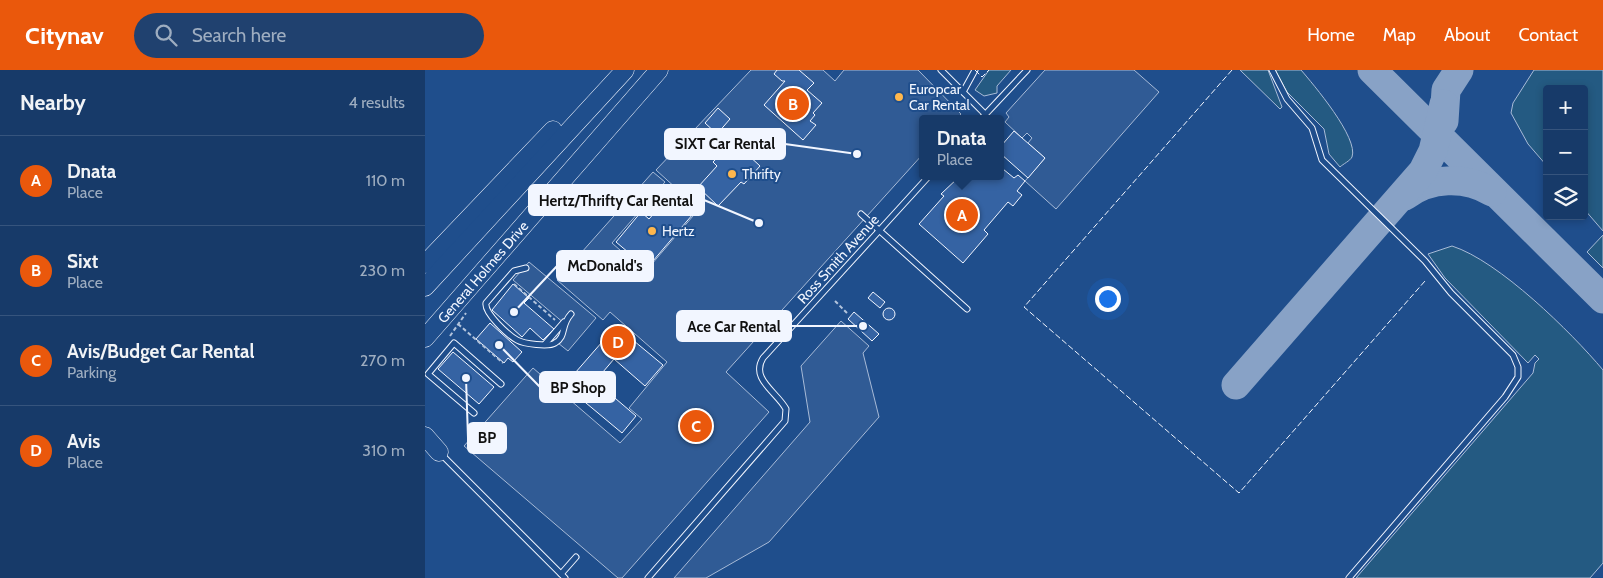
<!DOCTYPE html>
<meta charset="utf-8">
<style>
body{margin:0;font-family:Cabin,sans-serif;background:#20416f;color:#f1f3f6}
.controls{position:absolute;right:15px;top:15px;display:grid;overflow:hidden;border-radius:5px;box-shadow:0 2px 8px #0003}
.controls button{width:45px;height:45px;display:grid;place-items:center;padding:0;border:0;border-bottom:1px solid #36547d;background:#173a69;color:#f1f3f6;font:25px sans-serif}
.you{position:absolute;left:682px;top:228px;width:18px;height:18px;margin:-12px;border:4px solid #fff;border-radius:50%;background:#1a73e8;box-shadow:0 0 0 8px #1a73e833}
.badge{display:grid;place-items:center;width:32px;height:32px;border-radius:50%;background:#ea580c;color:#fff;font-size:16px;font-weight:700}
.pin{position:absolute;translate:-50% -50%;border:2px solid #fff;box-shadow:0 1px 5px #0006}
.popup{position:absolute;left:494px;top:45px;width:85px;height:65px;box-sizing:border-box;display:grid;place-content:center;border-radius:5px;background:#173a69;filter:drop-shadow(0 1px 4px #0005);font-size:16px;white-space:nowrap;color:#9eadc0}
.popup b{font-size:19px;color:#f1f3f6}
.popup::after{content:'';position:absolute;left:50%;top:100%;margin-left:-10px;border:10px solid transparent;border-top-color:#173a69}
.list{margin:0;padding:0;list-style:none}
h2{display:flex;justify-content:space-between;align-items:center;height:65px;margin:0;padding:0 20px;font-size:21px}
h2 small{font-size:16px;font-weight:400;color:#9eadc0}
.list li{display:grid;grid-template-columns:32px 1fr auto;gap:15px;align-items:center;box-sizing:border-box;height:90px;padding:0 20px;border-top:1px solid #36547d}
.list b{display:block;font-size:19px;white-space:nowrap}
.list p{margin:0;font-size:16px;white-space:nowrap;color:#9eadc0}
.list em{font-size:16px;font-style:normal;color:#9eadc0}
.icon{flex:none;width:28px;height:28px;fill:none;stroke:currentColor;stroke-width:2;stroke-linecap:round;stroke-linejoin:round}
.map{position:relative;flex:none;width:1178px;height:508px;overflow:hidden}
header{display:flex;align-items:center;gap:30px;box-sizing:border-box;height:70px;padding:0 25px;background:#ea580c;color:#fff}
header strong{font-size:24px}
nav{display:flex;gap:28px;margin-inline-start:auto;font-size:18px}
.search{width:350px;height:45px;background:#20416f;display:flex;align-items:center;gap:12px;box-sizing:border-box;padding:0 18px;border-radius:28px;color:#9eadc0;font-size:19px}
main{display:flex}
aside{flex:1;background:#173a69}
.map>svg:first-child{display:block}
.grass{fill:#245a82;stroke:#a8bbd7}
.parking{fill:#305b95;stroke:#a8bbd7}
.lines{fill:none;stroke-linecap:round;stroke-linejoin:round}
.taxiway{stroke:#88a2c6;stroke-width:29}
.building{fill:#3563a3;stroke:#f2f6ff}
.service-casing{stroke:#f2f6ff;stroke-width:7}
.motorway-casing{stroke:#f2f6ff;stroke-width:19}
.path{stroke:#b3c4dc;stroke-width:2;stroke-dasharray:4 2.5;stroke-linecap:butt}
.service{stroke:#1f4e8c;stroke-width:5}
.motorway{stroke:#1f4e8c;stroke-width:18}
.fence{stroke:#f2f6ff;stroke-width:1;stroke-dasharray:6 2.5;stroke-linecap:butt}
.poi-dot{fill:#ffb74d;stroke:#1f4e8c;stroke-width:2}
.labels{text-anchor:middle;dominant-baseline:central;stroke-width:4;stroke-linejoin:round;paint-order:stroke}
.poi-label{font-size:14px;fill:#f2f6ff;stroke:#1f4e8c;text-anchor:start}
.street-label{font-size:14px;fill:#f2f6ff;stroke:#1f4e8c}
.leader{fill:none;stroke:#f2f6ff;stroke-width:2}
.callout-dot{fill:#f2f6ff;stroke:#1f4e8c;stroke-width:2}
.callout{fill:#f2f6ff;stroke:#f2f6ff;stroke-width:2}
.callout-label{font-size:15px;text-anchor:middle;font-weight:bold;fill:#111}
</style>
<header>
<strong>Citynav</strong>
<div class="search"><svg class="icon" aria-label="search" viewBox="0 0 24 24"><circle cx="10" cy="10" r="6"/><path d="M15 15l6 6"/></svg>Search here</div>
<nav><a>Home</a><a>Map</a><a>About</a><a>Contact</a></nav>
</header>
<main>
<aside>
<h2>Nearby<small>4 results</small></h2>
<ul class="list">
<li><span class="badge">A</span><div><b>Dnata</b><p>Place</p></div><em>110 m</em></li>
<li><span class="badge">B</span><div><b>Sixt</b><p>Place</p></div><em>230 m</em></li>
<li><span class="badge">C</span><div><b>Avis/Budget Car Rental</b><p>Parking</p></div><em>270 m</em></li>
<li><span class="badge">D</span><div><b>Avis</b><p>Place</p></div><em>310 m</em></li>
</ul>
</aside>
<div class="map">
<svg width="1178" height="508" viewBox="0 0 1178 508">
<rect width="100%" height="100%" fill="#1f4e8c"/>
<g class="grass">
<path d="M564,0H586L572,16V23L559,26L550,20Z"/>
<path d="M815,0H843L857,37L855,39Z"/>
<path d="M850,0H876C888,14 934,68 927,87C925,91 918,94 915,97L904,84L899,59L862,22Z"/>
<path d="M1109,0H1178V161L1159,139V19H1122V96L1103,74L1086,43L1088,33Z"/>
<path d="M1178,165V198L1162,182Z"/>
<path d="M1027,176C1074,191 1146,262 1178,300V493L1165,508H931L1108,303L1110,293L1114,289L1110,285L1103,293L1020,208L1003,184Z"/>
</g>
<g class="parking">
<path d="M326,0H398L410,11L419,0H493L536,44L531,49H498V84L301,302L344,342L197,508H193L39,376L108,298L195,373L217,349L204,338L242,292L185,242L178,250L132,210L228,102L240,112L187,173L220,202L274,139L231,100Z"/>
<path d="M620,0H709L734,22L631,139L600,111L620,88L603,73L607,68L602,63L597,68L580,52L584,47L581,43Z"/>
<path d="M104,192L171,248L143,281L128,269L140,254L88,210Z"/>
<path d="M416,251L444,276L438,283L454,347L344,472L281,508H249L385,352L376,296Z"/>
</g>
<g class="lines">
<g class="taxiway">
<path d="M947,0L1178,229"/>
<path d="M1019,51L1021,20L1034,0"/>
<path d="M980,126C1005,107 1040,106 1067,122"/>
<path d="M811,315L998,101L1008,81L1019,34"/>
</g>
</g>
<g class="building">
<path d="M352,0H374L389,13L382,20L397,33L388,43L390,45L385,51L391,55L378,70L339,35L360,11H357L349,4Z"/>
<path d="M293,38L305,49L292,64L280,53Z"/>
<path d="M589,61L620,88L603,108L576,84V76Z"/>
<path d="M308,71L335,96L319,114L316,112L293,136L273,117L292,96L288,92Z"/>
<path d="M578,99L589,108L593,105L600,111L592,121L597,125L588,136L583,132L559,160L563,164L538,193L494,154L519,126L516,124L535,106H576Z"/>
<path d="M245,125L268,144L222,198L191,172L216,142L224,149Z"/>
<path d="M88,214L104,228L99,233L129,259L118,270L105,258L97,267L67,240Z"/>
<path d="M448,222L460,232L455,238L443,228Z"/>
<circle cx="464" cy="244" r="6"/>
<path d="M429,242L454,264L447,271L423,249Z"/>
<path d="M65,253L97,282L88,292L83,288L79,293L51,269Z"/>
<path d="M191,256L238,295L220,316L189,289L166,316L150,303Z"/>
<path d="M28,282L69,317L54,334L13,299Z"/>
<path d="M170,311L211,346L197,363L155,328Z"/>
</g>
<g class="lines">
<g class="service-casing">
<g id="service">
<path d="M516,0L560,44"/>
<path d="M847,0L862,29L887,58L897,90L1000,191L1026,223L1088,285L1093,297V307L1080,327L924,508"/>
<path d="M538,22L550,0"/>
<path d="M556,49L602,0"/>
<path d="M436,144L542,239"/>
<path d="M101,198L89,201L61,233C59,243 83,265 92,270C99,274 124,277 130,273C142,266 135,256 146,244"/>
<path d="M120,274L139,252"/>
<path d="M49,343L3,304L29,273L76,314"/>
<path d="M16,384L140,508"/>
<path d="M136,504L151,487"/>
<path d="M223,508L360,351L361,339C352,322 325,309 338,288L504,106"/>
</g>
</g>
<g class="motorway-casing">
<g id="motorway">
<path d="M0,194L128,60"/>
<path d="M0,217L200,0"/>
<path d="M0,268L234,0"/>
<path d="M0,366L14,382"/>
</g>
</g>
<g class="path">
<path d="M89,214L130,250"/>
<path d="M410,231L422,243"/>
<path d="M33,254L78,293"/>
<path d="M25,266L41,243"/>
</g>
<use href="#service" class="service"/>
<use href="#motorway" class="motorway"/>
<g class="fence">
<path d="M550,0L557,7L564,0"/>
<path d="M807,0L599,237L814,423L1000,211"/>
</g>
</g>
<g class="poi-dot">
<circle cx="474" cy="27" r="5"/>
<circle cx="307" cy="104" r="5"/>
<circle cx="227" cy="161" r="5"/>
</g>
<g class="labels">
<g class="poi-label">
<text x="484" y="19">Europcar<tspan x="484" dy="16">Car Rental</tspan></text>
<text x="317" y="104">Thrifty</text>
<text x="237" y="161">Hertz</text>
</g>
<g class="street-label">
<text transform="translate(413 189) rotate(-48)">Ross Smith Avenue</text>
<text transform="translate(58 202) rotate(-49)">General Holmes Drive</text>
</g>
</g>
<path class="leader" d="M432 84L360 74M334 153L279 130M89 242L132 196M438 256L366 256M74 275L115 317M41 308L43 368"/>
<g class="callout-dot">
<circle cx="432" cy="84" r="5"/>
<circle cx="334" cy="153" r="5"/>
<circle cx="89" cy="242" r="5"/>
<circle cx="438" cy="256" r="5"/>
<circle cx="74" cy="275" r="5"/>
<circle cx="41" cy="308" r="5"/>
</g>
<g class="callout">
<rect x="240" y="59" width="120" height="30" rx="5"/>
<rect x="104" y="115" width="175" height="30" rx="5"/>
<rect x="132" y="181" width="96" height="30" rx="5"/>
<rect x="252" y="241" width="114" height="30" rx="5"/>
<rect x="115" y="302" width="75" height="30" rx="5"/>
<rect x="43" y="353" width="38" height="30" rx="5"/>
</g>
<g class="callout-label">
<text x="300" y="79">SIXT Car Rental</text>
<text x="191" y="136">Hertz/Thrifty Car Rental</text>
<text x="180" y="201">McDonald's</text>
<text x="309" y="262">Ace Car Rental</text>
<text x="153" y="323">BP Shop</text>
<text x="62" y="373">BP</text>
</g>
</svg>
<div class="controls">
<button>+</button>
<button>−</button>
<button><svg class="icon" aria-label="layers" viewBox="0 0 24 24"><path d="M12 4l9 5-9 5-9-5zM3 14l9 5 9-5"/></svg></button>
</div>
<div class="you"></div>
<div class="pin badge" style="left:537px;top:145px">A</div>
<div class="popup"><b>Dnata</b>Place</div>
<div class="pin badge" style="left:368px;top:34px">B</div>
<div class="pin badge" style="left:271px;top:356px">C</div>
<div class="pin badge" style="left:193px;top:272px">D</div>
</div>
</main>
